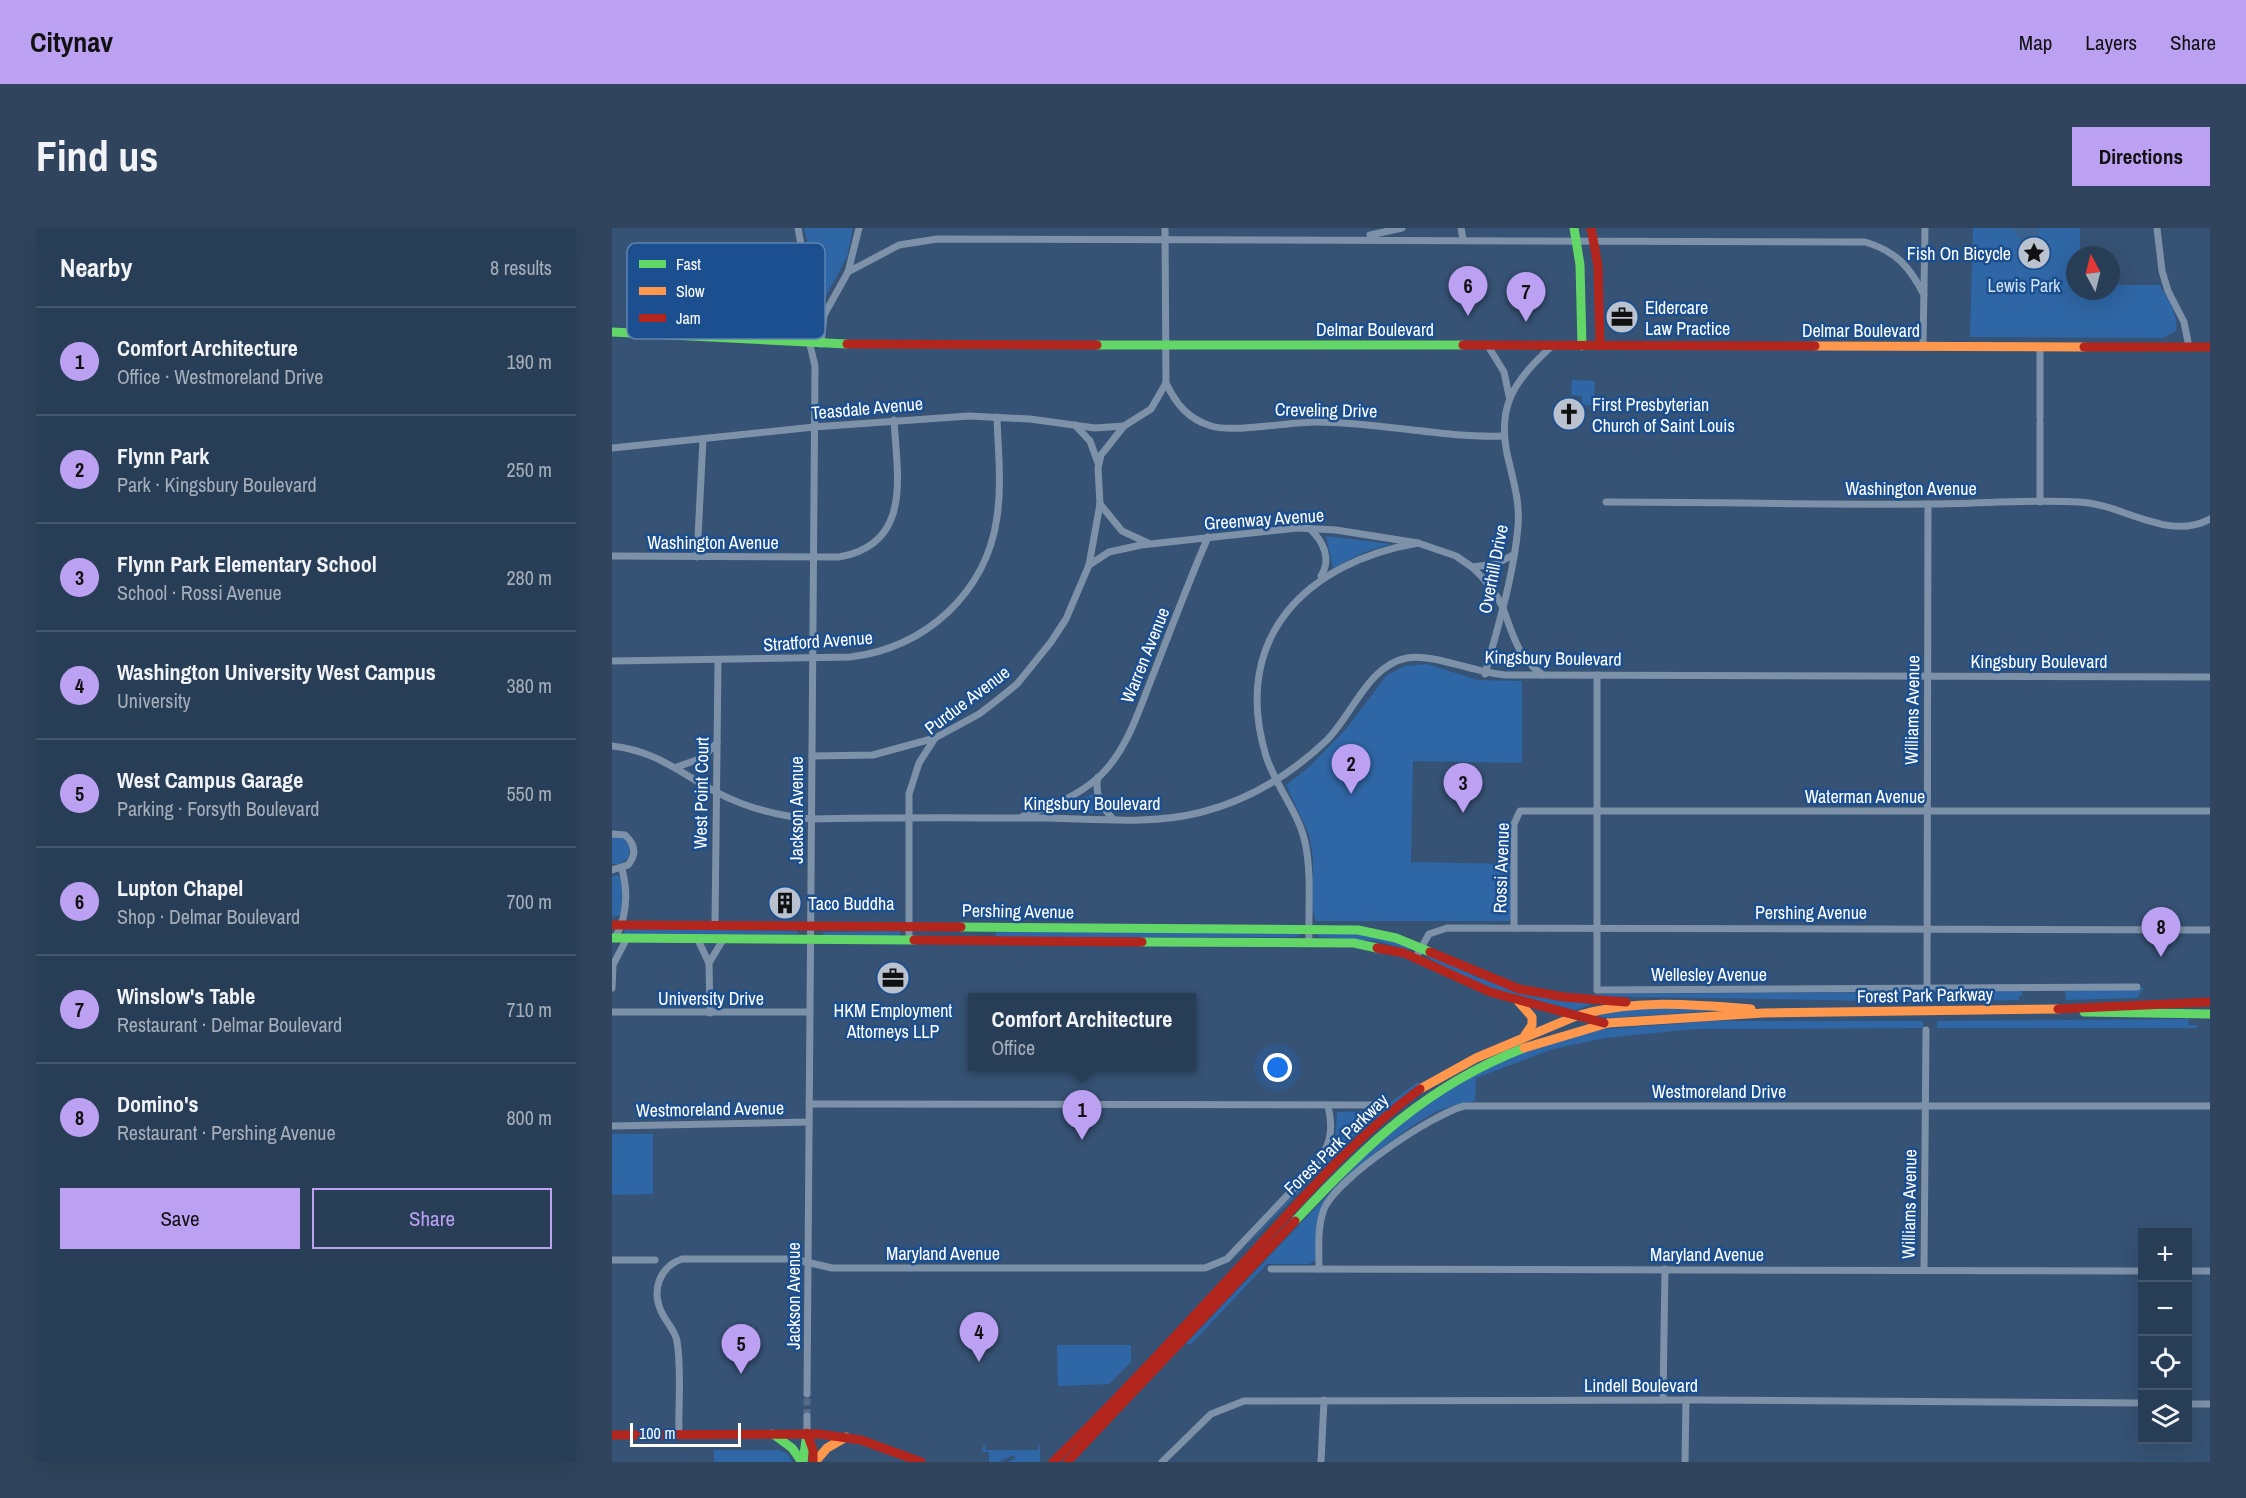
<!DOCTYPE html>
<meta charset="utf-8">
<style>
body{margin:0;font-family:"Archivo Narrow",sans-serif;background:#30455d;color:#f1f3f6}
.controls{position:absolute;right:18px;bottom:18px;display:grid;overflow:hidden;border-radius:0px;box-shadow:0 6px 24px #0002}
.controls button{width:54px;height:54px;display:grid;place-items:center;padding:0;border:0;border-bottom:2px solid #44576d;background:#283e57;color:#f1f3f6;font:30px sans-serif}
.compass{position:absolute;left:1454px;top:18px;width:54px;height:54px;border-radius:50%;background:#283e57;box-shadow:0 6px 24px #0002;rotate:353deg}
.scale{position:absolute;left:18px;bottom:15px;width:111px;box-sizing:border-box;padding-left:6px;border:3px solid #fff;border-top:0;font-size:16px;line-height:21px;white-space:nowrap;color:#fff;-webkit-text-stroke:4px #1b4f8f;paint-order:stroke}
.you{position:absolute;left:666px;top:840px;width:21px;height:21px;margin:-15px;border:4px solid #fff;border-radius:50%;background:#1a73e8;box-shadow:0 0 0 9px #1a73e833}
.badge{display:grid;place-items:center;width:39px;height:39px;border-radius:50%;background:#bca0f2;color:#111;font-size:20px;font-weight:700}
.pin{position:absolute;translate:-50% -50px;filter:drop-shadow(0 2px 3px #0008)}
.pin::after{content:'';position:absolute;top:32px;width:21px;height:18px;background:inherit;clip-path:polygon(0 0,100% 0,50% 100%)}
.popup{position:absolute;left:356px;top:765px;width:228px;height:78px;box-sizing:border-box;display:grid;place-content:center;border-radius:0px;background:#283e57;filter:drop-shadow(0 2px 4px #0005);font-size:20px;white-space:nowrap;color:#a5aeba}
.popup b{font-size:22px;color:#f1f3f6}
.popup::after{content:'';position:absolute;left:50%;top:100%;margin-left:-12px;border:12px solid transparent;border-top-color:#283e57}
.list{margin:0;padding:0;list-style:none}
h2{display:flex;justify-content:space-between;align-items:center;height:78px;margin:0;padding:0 24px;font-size:26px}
h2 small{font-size:20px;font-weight:400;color:#a5aeba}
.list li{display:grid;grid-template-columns:39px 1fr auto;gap:18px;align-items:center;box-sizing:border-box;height:108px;padding:0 24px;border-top:2px solid #44576d}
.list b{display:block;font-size:22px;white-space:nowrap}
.list p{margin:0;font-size:20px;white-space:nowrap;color:#a5aeba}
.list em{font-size:20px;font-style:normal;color:#a5aeba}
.actions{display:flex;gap:12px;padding:18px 24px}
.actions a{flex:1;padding:14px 0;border:2px solid #bca0f2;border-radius:0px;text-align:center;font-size:21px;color:#bca0f2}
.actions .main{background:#bca0f2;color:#111}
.icon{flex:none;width:33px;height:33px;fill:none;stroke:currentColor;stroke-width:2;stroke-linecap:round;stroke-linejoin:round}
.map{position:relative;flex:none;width:1598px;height:1234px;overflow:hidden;border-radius:0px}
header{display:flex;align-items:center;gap:36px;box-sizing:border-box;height:84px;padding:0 30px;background:#bca0f2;color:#111}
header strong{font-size:28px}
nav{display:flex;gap:33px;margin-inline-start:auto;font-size:21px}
.intro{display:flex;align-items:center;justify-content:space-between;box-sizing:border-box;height:144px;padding:0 36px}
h1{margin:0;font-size:42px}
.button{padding:15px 27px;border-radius:0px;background:#bca0f2;color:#111;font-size:21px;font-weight:700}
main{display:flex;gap:36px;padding:0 36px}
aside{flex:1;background:#283e57;border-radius:0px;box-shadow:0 6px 24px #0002}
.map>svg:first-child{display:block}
.green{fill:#2f66a5}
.water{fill:#3b618d}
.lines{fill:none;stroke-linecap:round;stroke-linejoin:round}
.street-tunnel{stroke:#546c89;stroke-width:7;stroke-dasharray:7 3.5;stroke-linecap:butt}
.street{stroke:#7d92a8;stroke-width:7}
.fast{stroke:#63d668;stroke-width:9}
.slow{stroke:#ff974d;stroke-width:9}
.jam{stroke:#b3261e;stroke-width:9}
.labels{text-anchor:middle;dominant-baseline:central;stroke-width:5;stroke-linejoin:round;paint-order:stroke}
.poi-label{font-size:18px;fill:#fff;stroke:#1b4f8f;text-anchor:start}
.park-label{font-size:18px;fill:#cfe3fa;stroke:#1b4f8f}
.street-label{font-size:18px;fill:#fff;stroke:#1b4f8f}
.key{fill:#1b4f8f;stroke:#5f84b1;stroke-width:1.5}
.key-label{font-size:16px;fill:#fff}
</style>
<header>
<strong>Citynav</strong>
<nav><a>Map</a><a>Layers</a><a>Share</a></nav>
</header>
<div class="intro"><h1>Find us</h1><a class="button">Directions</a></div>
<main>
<aside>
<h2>Nearby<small>8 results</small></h2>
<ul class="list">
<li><span class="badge">1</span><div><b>Comfort Architecture</b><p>Office · Westmoreland Drive</p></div><em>190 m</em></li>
<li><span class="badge">2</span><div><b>Flynn Park</b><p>Park · Kingsbury Boulevard</p></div><em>250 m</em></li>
<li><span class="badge">3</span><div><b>Flynn Park Elementary School</b><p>School · Rossi Avenue</p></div><em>280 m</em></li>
<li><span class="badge">4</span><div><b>Washington University West Campus</b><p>University</p></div><em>380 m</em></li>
<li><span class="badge">5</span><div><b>West Campus Garage</b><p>Parking · Forsyth Boulevard</p></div><em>550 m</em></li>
<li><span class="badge">6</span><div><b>Lupton Chapel</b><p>Shop · Delmar Boulevard</p></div><em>700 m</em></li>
<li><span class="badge">7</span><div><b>Winslow's Table</b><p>Restaurant · Delmar Boulevard</p></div><em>710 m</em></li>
<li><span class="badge">8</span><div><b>Domino's</b><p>Restaurant · Pershing Avenue</p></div><em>800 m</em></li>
</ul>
<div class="actions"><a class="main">Save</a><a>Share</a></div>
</aside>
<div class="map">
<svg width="1598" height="1234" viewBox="0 0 1598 1234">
<rect width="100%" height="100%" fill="#365274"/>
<g class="green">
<path d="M192,0H241L235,29L206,83L203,84L200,32Z"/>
<path d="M1361,0H1468V27H1463V63H1499V57H1548C1555,71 1569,89 1563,104L1550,110L1358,109Z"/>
<path d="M960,152L983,153L982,177H970V168L959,167Z"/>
<path d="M714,308L779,316L753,324L721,340Z"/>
<path d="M815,436L866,452L910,453V535L801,533L799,634L900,636L899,693H704L701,682V630L697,606L674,557L696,540L734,501L775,447L793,438Z"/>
<path d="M481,566L484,578L490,585L438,584Z"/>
<path d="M0,609H10L18,619L16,630L8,636H0Z"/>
<path d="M5,647L10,651V687L0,689V649Z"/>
<path d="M13,701L184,703L187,706H12Z"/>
<path d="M288,703V709H211V704Z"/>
<path d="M384,703L687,705L688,707L685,709H383Z"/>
<path d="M705,706H754L800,719L797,722L764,713L707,709Z"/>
<path d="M815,725L867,750L976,774L978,777L961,783L904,768L865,755L818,731Z"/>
<path d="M1528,760H1532L1525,770L1454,772L1453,763Z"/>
<path d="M1324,763H1410V768H1407V772L1324,774Z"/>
<path d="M1322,764V774L981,768V766Z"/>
<path d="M1019,779L1112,782L998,790L980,788Z"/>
<path d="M1577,791L1576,797H1585V800H1325V793Z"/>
<path d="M1100,793H1311V800L1083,801L993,810L941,821L864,850L863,873C852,875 841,877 831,881C804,891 722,953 710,978C701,996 705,1014 703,1033L697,1036H655L579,1116H574L763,917L827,866L907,824L992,801Z"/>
<path d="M807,853V856L742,908L617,1036L712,934L723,914L725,884L767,883Z"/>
<path d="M0,906H41V966L0,967Z"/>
<path d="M445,1117H519V1134L497,1156L446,1158Z"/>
<path d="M372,1215L374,1222H426L428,1215V1234H395L403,1231L402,1227L387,1234H377V1224H370Z"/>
<path d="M102,1222H167L176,1226L180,1234H102Z"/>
</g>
<path class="water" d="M1400,0H1427L1426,28C1421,34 1415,35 1409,30L1408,12Z"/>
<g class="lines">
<path class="street-tunnel" d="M195,1188V1166"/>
<g class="street">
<path d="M186,0L193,39L195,104L203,138L195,1166"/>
<path d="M849,0L851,11"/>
<path d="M1545,0L1550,43L1556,63L1572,94L1577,119"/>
<path d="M758,7L790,0"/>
<path d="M236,44L287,17L325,11L1253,14C1284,23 1298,39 1312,67"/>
<path d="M209,116L212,87L236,44L247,0"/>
<path d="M876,118L892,144L897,168"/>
<path d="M1311,119L1313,0"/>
<path d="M1428,119V190"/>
<path d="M554,155C564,176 576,191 599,198C621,205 677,194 704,194C767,194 829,210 892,208"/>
<path d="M1428,195V274"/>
<path d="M463,197L478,213L486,235"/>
<path d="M0,220L202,199L357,188L418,191L483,200L512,198"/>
<path d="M994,274C1102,274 1210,277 1317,276C1367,276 1418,271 1467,274C1511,276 1556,314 1598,291"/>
<path d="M488,276L510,303L536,315"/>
<path d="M698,301C711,313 720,331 709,348"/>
<path d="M0,328L227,329C301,316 285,247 282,192"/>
<path d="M85,329L91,211"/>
<path d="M477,337L497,324L529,317L685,300L724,302L806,315L844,328L860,339L884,336L901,327"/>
<path d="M860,339C873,351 884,364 891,380C901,407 906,430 931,447"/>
<path d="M0,433L238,429C313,421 375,364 385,289C390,256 386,222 385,189"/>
<path d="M873,446C886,398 902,347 906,298C908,276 902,255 897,234C883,180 901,153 940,118"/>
<path d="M985,447V762L1525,759"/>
<path d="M0,518C45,523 68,545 106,565C135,580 166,588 199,591C278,589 357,590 436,590C486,591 540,597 590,584C637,572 679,546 714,513C740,488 756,437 795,430C821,425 863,445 893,447L1598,449"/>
<path d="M200,528L261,527L323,510"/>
<path d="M65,539L90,530L105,515"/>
<path d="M486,549C482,566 490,579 501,591"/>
<path d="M411,588C439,579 466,568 488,548C517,520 528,478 543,442C560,398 577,353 596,309"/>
<path d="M0,606L13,607C23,616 25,626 16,637L0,642"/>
<path d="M103,697L106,433"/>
<path d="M902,700V596L908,583H1598"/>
<path d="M3,710C15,689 16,664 10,641"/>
<path d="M85,710L97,735L98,785"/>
<path d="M297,711V566L307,535L323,510L367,486L384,473L405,456L439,414L454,391L477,337L488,276L486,240L489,227L512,198L539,181L554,155L553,0"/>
<path d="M697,714C696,682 700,646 693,614C686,583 664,559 654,528C618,409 695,334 806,315"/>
<path d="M804,729L817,706L835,700L1598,702"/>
<path d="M97,735L112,710"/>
<path d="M0,760L1,737L15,710"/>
<path d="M1315,760L1316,276"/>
<path d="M0,784H198"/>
<path d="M197,876L767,877"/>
<path d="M0,898L197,894"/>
<path d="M0,1032H43"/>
<path d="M659,1041L1530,1043"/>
<path d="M707,1041C707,1022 705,999 712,981C725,950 819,887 852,878H1598"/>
<path d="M1312,1042L1314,802"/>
<path d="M1576,1043H1598"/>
<path d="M1051,1172L1053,1041"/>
<path d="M1576,1176H1598"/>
<path d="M195,1205V1188"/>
<path d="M67,1207C66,1177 70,1144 65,1113C63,1102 54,1094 50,1085C39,1063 47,1039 70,1031H181L220,1040H593L615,1031L704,937C718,918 722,902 716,878"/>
<path d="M550,1234L599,1186L632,1173L1085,1172L1530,1175"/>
<path d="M709,1234L712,1172"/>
<path d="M1073,1234L1074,1172"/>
</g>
<g class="fast">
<path d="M962,0L968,37L970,118"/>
<path d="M0,104L235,116"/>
<path d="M485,117H851"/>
<path d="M349,699L746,702L784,710L818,724"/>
<path d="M0,710L302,712"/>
<path d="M530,714L742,715L765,720"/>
<path d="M1472,784L1598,786"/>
<path d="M683,993C753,918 814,858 912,820"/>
<path d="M161,1206L180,1220L190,1234"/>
<path d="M191,1234L195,1205"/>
</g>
<g class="slow">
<path d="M1203,118L1472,119"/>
<path d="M906,773L920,789V797L913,807"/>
<path d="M964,788C1022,771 1079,776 1139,781"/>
<path d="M996,795L1151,785L1446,781"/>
<path d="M912,820L996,795"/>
<path d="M808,861L864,830L964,788"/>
<path d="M203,1234L215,1220L234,1209"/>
</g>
<g class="jam">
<path d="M979,0L986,38L988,118"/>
<path d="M235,116L485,117"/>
<path d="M851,117L1203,118"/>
<path d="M1472,119H1598"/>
<path d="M0,697L349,699"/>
<path d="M302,712L530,714"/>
<path d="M765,720L792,725L878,764L992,795"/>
<path d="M818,724L907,761L952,769L1014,774"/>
<path d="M1446,781L1598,774"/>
<path d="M195,1205L201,1222V1234"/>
<path d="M0,1207L207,1206L249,1212L309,1234"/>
<path d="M441,1234C512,1165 578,1092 645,1020C696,964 746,907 808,861"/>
<path d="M455,1234L683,993"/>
</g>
</g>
<defs>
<g id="sight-disc" transform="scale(1.725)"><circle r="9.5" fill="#b9c2ce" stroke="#1b4f8f"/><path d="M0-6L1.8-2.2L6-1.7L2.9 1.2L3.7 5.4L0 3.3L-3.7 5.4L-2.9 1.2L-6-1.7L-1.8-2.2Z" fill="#111"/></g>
<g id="office-disc" transform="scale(1.725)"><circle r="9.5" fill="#b9c2ce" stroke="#1b4f8f"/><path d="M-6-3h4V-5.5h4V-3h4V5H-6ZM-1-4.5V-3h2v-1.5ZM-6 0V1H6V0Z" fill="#111"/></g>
<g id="church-disc" transform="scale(1.725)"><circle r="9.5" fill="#b9c2ce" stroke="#1b4f8f"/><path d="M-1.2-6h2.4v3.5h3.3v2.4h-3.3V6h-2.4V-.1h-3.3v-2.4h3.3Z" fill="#111"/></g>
<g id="building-disc" transform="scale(1.725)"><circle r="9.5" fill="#b9c2ce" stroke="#1b4f8f"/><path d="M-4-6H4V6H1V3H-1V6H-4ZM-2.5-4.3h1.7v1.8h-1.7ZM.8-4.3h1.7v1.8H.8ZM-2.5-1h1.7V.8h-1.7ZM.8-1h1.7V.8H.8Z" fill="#111"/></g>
</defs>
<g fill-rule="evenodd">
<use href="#sight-disc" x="1422" y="25"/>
<use href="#office-disc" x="1010" y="89"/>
<use href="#church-disc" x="957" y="186"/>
<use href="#building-disc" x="173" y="675"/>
<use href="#office-disc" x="281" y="750"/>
</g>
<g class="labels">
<g class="poi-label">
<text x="1399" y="25" text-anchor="end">Fish On Bicycle</text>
<text x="1033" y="79">Eldercare<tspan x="1033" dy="21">Law Practice</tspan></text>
<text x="980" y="176">First Presbyterian<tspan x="980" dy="21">Church of Saint Louis</tspan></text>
<text x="196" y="675">Taco Buddha</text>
<text x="281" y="782" text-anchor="middle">HKM Employment<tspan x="281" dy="21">Attorneys LLP</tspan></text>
</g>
<g class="park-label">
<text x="1412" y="57">Lewis Park</text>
</g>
<g class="street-label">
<text x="763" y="101">Delmar Boulevard</text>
<text x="1249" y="102">Delmar Boulevard</text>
<text transform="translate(255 180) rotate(-5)">Teasdale Avenue</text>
<text transform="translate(714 182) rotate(1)">Creveling Drive</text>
<text x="1299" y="260">Washington Avenue</text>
<text transform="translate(652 291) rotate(-4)">Greenway Avenue</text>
<text x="101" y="314">Washington Avenue</text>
<text transform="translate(881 341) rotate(-79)">Overhill Drive</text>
<text transform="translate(206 413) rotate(-4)">Stratford Avenue</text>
<text transform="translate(533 427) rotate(-68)">Warren Avenue</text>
<text transform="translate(941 430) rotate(1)">Kingsbury Boulevard</text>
<text x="1427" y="433">Kingsbury Boulevard</text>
<text transform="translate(355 472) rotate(-37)">Purdue Avenue</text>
<text transform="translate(1300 482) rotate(-89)">Williams Avenue</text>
<text transform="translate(89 565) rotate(-89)">West Point Court</text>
<text x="1253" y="568">Waterman Avenue</text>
<text x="480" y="575">Kingsbury Boulevard</text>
<text transform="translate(184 582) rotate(-90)">Jackson Avenue</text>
<text transform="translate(889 640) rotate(-88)">Rossi Avenue</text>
<text transform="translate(406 683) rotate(1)">Pershing Avenue</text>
<text x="1199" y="684">Pershing Avenue</text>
<text x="1097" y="746">Wellesley Avenue</text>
<text transform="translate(1313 767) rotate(-1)">Forest Park Parkway</text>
<text x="99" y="770">University Drive</text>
<text x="1107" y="863">Westmoreland Drive</text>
<text transform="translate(98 881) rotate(-1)">Westmoreland Avenue</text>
<text transform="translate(724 916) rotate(-44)">Forest Park Parkway</text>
<text transform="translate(1297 976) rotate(-89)">Williams Avenue</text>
<text x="331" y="1025">Maryland Avenue</text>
<text x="1095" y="1026">Maryland Avenue</text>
<text transform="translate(181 1068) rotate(-90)">Jackson Avenue</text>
<text x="1029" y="1157">Lindell Boulevard</text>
</g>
</g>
<rect x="15" y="15" width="198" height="96" rx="9" class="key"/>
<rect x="27" y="32" width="27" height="8" fill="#63d668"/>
<rect x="27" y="59" width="27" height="8" fill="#ff974d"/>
<rect x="27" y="86" width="27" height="8" fill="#b3261e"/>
<g class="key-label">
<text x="64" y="42">Fast</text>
<text x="64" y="69">Slow</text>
<text x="64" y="96">Jam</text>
</g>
</svg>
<div class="controls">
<button>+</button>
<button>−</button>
<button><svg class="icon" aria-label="locate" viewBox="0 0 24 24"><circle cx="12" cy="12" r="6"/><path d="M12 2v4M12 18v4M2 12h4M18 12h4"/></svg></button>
<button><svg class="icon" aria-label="layers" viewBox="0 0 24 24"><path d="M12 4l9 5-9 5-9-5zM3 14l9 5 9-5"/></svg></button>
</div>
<svg class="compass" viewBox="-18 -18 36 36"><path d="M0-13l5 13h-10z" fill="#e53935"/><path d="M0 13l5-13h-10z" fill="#a5aeba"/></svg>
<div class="scale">100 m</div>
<div class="you"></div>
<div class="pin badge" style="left:470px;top:912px">1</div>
<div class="popup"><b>Comfort Architecture</b>Office</div>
<div class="pin badge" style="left:739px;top:566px">2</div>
<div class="pin badge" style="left:851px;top:585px">3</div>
<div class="pin badge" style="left:367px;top:1134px">4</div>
<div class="pin badge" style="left:129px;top:1146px">5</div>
<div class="pin badge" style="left:856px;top:88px">6</div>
<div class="pin badge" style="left:914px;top:94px">7</div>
<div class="pin badge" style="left:1549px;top:729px">8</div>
</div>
</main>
